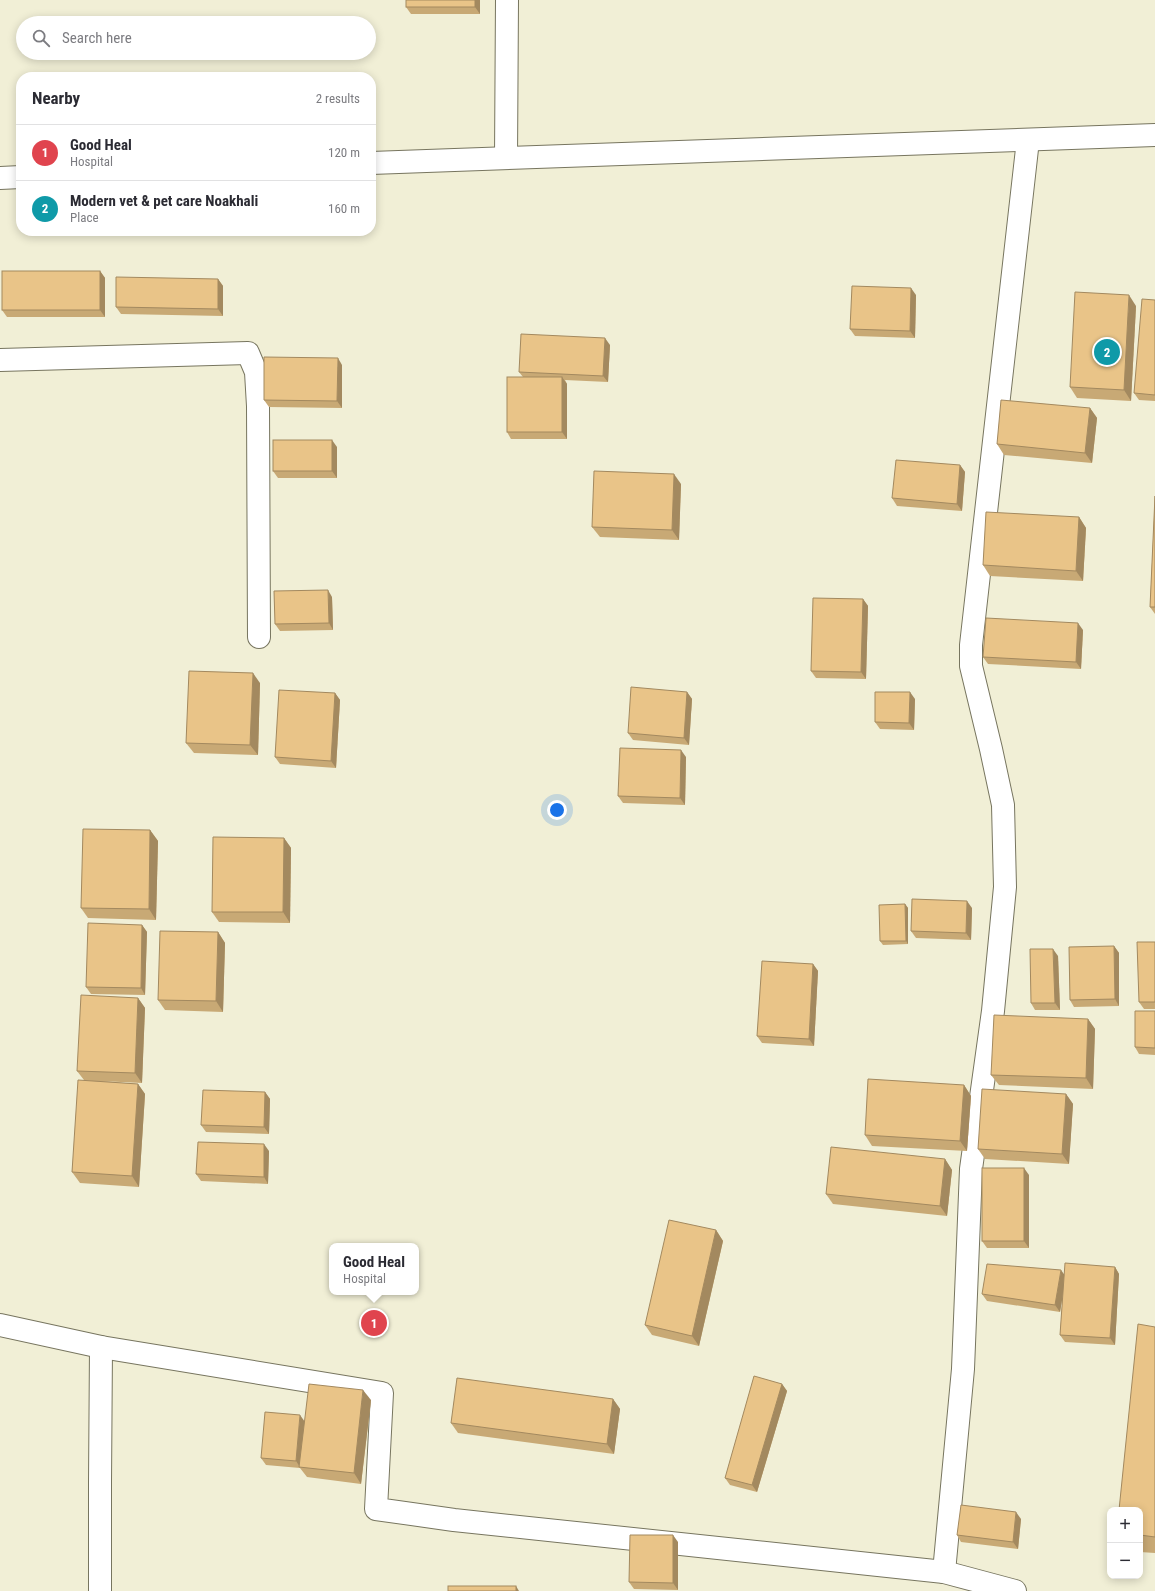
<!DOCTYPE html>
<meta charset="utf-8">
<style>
body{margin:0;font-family:"Roboto Condensed",sans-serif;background:#f7f7f7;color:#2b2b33}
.controls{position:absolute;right:12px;bottom:12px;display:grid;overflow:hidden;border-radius:8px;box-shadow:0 2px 10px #0003}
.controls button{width:36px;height:36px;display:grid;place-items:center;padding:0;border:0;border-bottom:1px solid #e1e1e2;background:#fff;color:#2b2b33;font:20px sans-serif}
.you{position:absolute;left:557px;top:810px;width:14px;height:14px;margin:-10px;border:3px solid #fff;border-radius:50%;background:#1a73e8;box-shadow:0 0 0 6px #1a73e833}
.badge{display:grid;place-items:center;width:26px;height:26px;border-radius:50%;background:#0b8043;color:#fff;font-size:13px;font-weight:700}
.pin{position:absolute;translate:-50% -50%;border:2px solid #fff;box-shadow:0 1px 4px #0006}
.popup{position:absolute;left:329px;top:1243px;width:90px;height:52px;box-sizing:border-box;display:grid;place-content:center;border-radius:8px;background:#fff;filter:drop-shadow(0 1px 3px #0005);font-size:13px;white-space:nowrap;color:#7c7c81}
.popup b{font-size:15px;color:#2b2b33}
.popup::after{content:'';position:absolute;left:50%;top:100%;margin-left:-8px;border:8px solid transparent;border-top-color:#fff}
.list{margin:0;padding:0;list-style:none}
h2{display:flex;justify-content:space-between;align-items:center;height:52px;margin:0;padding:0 16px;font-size:17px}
h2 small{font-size:13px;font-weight:400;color:#7c7c81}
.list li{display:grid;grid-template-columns:26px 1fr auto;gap:12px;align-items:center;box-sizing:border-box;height:56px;padding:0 16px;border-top:1px solid #e1e1e2}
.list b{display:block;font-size:15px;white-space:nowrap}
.list p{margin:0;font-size:13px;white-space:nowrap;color:#7c7c81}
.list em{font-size:13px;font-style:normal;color:#7c7c81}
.icon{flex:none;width:22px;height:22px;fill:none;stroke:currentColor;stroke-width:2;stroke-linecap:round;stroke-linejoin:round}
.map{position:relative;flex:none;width:1155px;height:1591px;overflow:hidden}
.search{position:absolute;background:#fff;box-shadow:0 2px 10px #0003;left:16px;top:16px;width:360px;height:44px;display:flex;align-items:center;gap:10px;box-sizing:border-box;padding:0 14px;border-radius:22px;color:#7c7c81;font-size:15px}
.panel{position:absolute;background:#fff;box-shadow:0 2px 10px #0003;left:16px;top:72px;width:360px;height:164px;border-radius:16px}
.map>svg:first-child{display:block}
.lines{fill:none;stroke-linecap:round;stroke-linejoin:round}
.street-casing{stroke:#77755f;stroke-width:24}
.secondary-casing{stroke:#77755f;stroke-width:24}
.street{stroke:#fff;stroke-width:22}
.secondary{stroke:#fff;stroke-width:22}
.wall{fill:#c8a975}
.shaded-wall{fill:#a3895f}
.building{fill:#e9c488;stroke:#a3895f}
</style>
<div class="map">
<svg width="1155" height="1591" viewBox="0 0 1155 1591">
<rect width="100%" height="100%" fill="#f1efd6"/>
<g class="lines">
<g class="street-casing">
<g id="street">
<path d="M506,158L507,0"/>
<path d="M371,163L1155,135"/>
<path d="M0,178L21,177"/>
<path d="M0,360L248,353L256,372L258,406L259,637"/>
<path d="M944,1572L963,1369L971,1169L993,1011L1005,887L1003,805L991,749L971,666V645L1028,140"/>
<path d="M100,1591V1482L101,1347"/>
</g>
</g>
<g class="secondary-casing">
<path id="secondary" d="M0,1325L101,1347L382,1393L376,1509L454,1520L944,1572L1015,1591"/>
</g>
<use href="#street" class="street"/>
<use href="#secondary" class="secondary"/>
</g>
<g class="wall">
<path d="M480,0V14H411L406,7Z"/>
<path d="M100,271L105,278V317H7L2,310Z"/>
<path d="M218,279L223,286V316L121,314L116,307Z"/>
<path d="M916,295L915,338L855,336L850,329Z"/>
<path d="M1155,300V401L1139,400L1134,393Z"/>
<path d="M1136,306L1131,401L1077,398L1070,387Z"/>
<path d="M610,345L608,382L565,380L567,384V439H511L507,432L523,377L519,372Z"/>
<path d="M342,365V408L269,407L264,400Z"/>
<path d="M1090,408L1097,418L1092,463L1004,455L997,444Z"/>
<path d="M337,447V478H278L273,471Z"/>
<path d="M960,465L965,472L962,511L897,506L892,498Z"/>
<path d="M681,484L679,540L600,537L592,527Z"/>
<path d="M1155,496V614L1150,607Z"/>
<path d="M1079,517L1086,528L1083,581L990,576L983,565Z"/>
<path d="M332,597L333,630L280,631L275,624Z"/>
<path d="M863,599L868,606L866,679L816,678L811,671Z"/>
<path d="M1083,630L1081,669L988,664L983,657Z"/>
<path d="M260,683L258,755L194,753L186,743Z"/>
<path d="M687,692L692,699L689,745L633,740L628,733Z"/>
<path d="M335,693L340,700L336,768L280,764L275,757Z"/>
<path d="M915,699L914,730L880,729L875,722Z"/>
<path d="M686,757L685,805L623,803L618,796Z"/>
<path d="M150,830L158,841L156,920L88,918L81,908Z"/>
<path d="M284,838L291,848L290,923L219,922L212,912Z"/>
<path d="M905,904L908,908V944L883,945L880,941Z"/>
<path d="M972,908L971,940L916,938L911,931Z"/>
<path d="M142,925L147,932L145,995L91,994L86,987Z"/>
<path d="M218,932L225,943L223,1012L165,1010L158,1000Z"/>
<path d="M1155,942V1009H1144L1139,1002Z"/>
<path d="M1114,946L1119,953V1006L1074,1007L1070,1000Z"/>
<path d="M1058,956L1060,1010H1035L1031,1003Z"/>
<path d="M813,964L818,971L814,1046L762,1043L757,1036Z"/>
<path d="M138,998L145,1008L142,1083L100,1081L138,1084L145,1094L139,1187L80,1183L72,1172L84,1080L77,1071Z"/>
<path d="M1155,1011V1055L1139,1054L1135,1047Z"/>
<path d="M1088,1019L1095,1029L1093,1089L999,1085L991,1075Z"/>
<path d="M964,1085L971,1096L967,1151L872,1146L865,1135Z"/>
<path d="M265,1092L270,1099L269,1134L206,1132L201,1125Z"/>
<path d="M1066,1094L1073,1104L1069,1164L985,1159L978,1149Z"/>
<path d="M269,1151L268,1184L201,1181L196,1174Z"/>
<path d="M945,1159L952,1170L947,1216L833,1204L826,1194Z"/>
<path d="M1029,1175V1248H987L982,1241Z"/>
<path d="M716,1230L723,1241L699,1346L652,1335L645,1325Z"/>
<path d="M1115,1267L1119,1274L1115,1345L1065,1342L1060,1335L1063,1293L1060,1312L987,1301L982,1294L1064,1275Z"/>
<path d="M1155,1327V1553L1140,1552V1510Z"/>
<path d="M782,1384L787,1391L757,1492L730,1485L725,1478Z"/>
<path d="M613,1399L620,1409L614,1454L458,1433L451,1423Z"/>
<path d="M371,1400L361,1484L307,1477L300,1468L266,1465L261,1458L305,1422Z"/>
<path d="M1021,1519L1018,1549L961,1542L957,1535Z"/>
<path d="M678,1542V1590L634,1589L629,1582Z"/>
</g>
<g class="shaded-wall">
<path d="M475,0H480V14L475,7Z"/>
<path d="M100,271L105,278V317L100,310Z"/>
<path d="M218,279L223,286V316L218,309Z"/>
<path d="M911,288L916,295L915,338L910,331Z"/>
<path d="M1129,295L1136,306L1131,401L1124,390Z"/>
<path d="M605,338L610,345L608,382L603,376Z"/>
<path d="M338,358L342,365V408L337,401Z"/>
<path d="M562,377L567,384V439L562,432Z"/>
<path d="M1090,408L1097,418L1092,463L1085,453Z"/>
<path d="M332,440L337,447V478L332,471Z"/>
<path d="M960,465L965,472L962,511L957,504Z"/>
<path d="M674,474L681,484L679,540L672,530Z"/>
<path d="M1079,517L1086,528L1083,581L1076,571Z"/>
<path d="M328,590L332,597L333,630L329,623Z"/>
<path d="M863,599L868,606L866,679L861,672Z"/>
<path d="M1078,623L1083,630L1081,669L1076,662Z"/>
<path d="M253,673L260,683L258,755L250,745Z"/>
<path d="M687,692L692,699L689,745L684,738Z"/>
<path d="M910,692L915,699L914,730L909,723Z"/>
<path d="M335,693L340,700L336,768L331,761Z"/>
<path d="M681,750L686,757L685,805L680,798Z"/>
<path d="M150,830L158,841L156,920L149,909Z"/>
<path d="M284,838L291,848L290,923L283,912Z"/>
<path d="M967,901L972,908L971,940L966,933Z"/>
<path d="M905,904L908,908V944L906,941Z"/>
<path d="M142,925L147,932L145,995L141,988Z"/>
<path d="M218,932L225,943L223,1012L216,1001Z"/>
<path d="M1114,946L1119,953V1006L1115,999Z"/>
<path d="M1053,949L1058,956L1060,1010L1055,1003Z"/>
<path d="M813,964L818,971L814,1046L809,1039Z"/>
<path d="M138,998L145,1008L142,1083L135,1073Z"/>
<path d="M1088,1019L1095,1029L1093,1089L1086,1078Z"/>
<path d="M138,1084L145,1094L139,1187L132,1176Z"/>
<path d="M964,1085L971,1096L967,1151L960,1141Z"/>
<path d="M265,1092L270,1099L269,1134L264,1127Z"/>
<path d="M1066,1094L1073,1104L1069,1164L1062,1154Z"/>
<path d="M264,1144L269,1151L268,1184L264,1177Z"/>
<path d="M945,1159L952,1170L947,1216L940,1206Z"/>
<path d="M1024,1168L1029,1175V1248L1024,1241Z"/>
<path d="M716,1230L723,1241L699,1346L692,1336Z"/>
<path d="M1115,1267L1119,1274L1115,1345L1110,1338Z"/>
<path d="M1061,1270L1066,1277L1060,1312L1055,1305Z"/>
<path d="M782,1384L787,1391L757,1492L752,1485Z"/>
<path d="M363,1390L371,1400L361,1484L354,1473Z"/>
<path d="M613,1399L620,1409L614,1454L607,1444Z"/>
<path d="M300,1415L305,1422L300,1467L296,1461Z"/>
<path d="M1016,1512L1021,1519L1018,1549L1013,1542Z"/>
<path d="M673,1535L678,1542V1590L673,1583Z"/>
<path d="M516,1586L519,1591H516Z"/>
</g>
<g class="building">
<rect x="406" y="0" width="69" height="7"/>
<rect x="2" y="271" width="98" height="39"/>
<path d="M116,277L218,279V309L116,307Z"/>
<path d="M852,286L911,288L910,331L850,329Z"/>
<path d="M1075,292L1129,295L1124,390L1070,387Z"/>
<path d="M1142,299L1155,300V395L1134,393Z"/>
<path d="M521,334L605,338L603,376L519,372Z"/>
<path d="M264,357L338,358L337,401L264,400Z"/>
<rect x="507" y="377" width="55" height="55"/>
<path d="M1001,400L1090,408L1085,453L997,444Z"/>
<rect x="273" y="440" width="59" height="31"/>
<path d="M896,460L960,465L957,504L892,498Z"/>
<path d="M594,471L674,474L672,530L592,527Z"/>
<path d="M1155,496V607H1150Z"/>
<path d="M986,512L1079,517L1076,571L983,565Z"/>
<path d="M328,590L329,623L275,624L274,591Z"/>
<path d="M813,598L863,599L861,672L811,671Z"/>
<path d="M986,618L1078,623L1076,662L983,657Z"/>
<path d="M189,671L253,673L250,745L186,743Z"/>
<path d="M631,687L687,692L684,738L628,733Z"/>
<path d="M279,690L335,693L331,761L275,757Z"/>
<path d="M875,692H910L909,723L875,722Z"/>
<path d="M620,748L681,750L680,798L618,796Z"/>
<path d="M83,829L150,830L149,909L81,908Z"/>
<path d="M213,837L284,838L283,912H212Z"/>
<path d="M912,899L967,901L966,933L911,931Z"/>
<path d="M905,904L906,941H880L879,905Z"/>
<path d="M88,923L142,925L141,988L86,987Z"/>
<path d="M160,931L218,932L216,1001L158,1000Z"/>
<path d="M1137,942H1155V1002H1139Z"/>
<path d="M1114,946L1115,999L1070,1000L1069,947Z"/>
<path d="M1030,949H1053L1055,1003H1031Z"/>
<path d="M762,961L813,964L809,1039L757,1036Z"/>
<path d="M81,995L138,998L135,1073L77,1071Z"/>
<path d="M1135,1011H1155V1048L1135,1047Z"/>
<path d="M994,1015L1088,1019L1086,1078L991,1075Z"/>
<path d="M868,1079L964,1085L960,1141L865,1135Z"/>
<path d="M78,1080L138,1084L132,1176L72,1172Z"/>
<path d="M982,1089L1066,1094L1062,1154L978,1149Z"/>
<path d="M203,1090L265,1092L264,1127L201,1125Z"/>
<path d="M198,1142L264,1144V1177L196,1174Z"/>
<path d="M831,1147L945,1159L940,1206L826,1194Z"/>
<rect x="982" y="1168" width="42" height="73"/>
<path d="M669,1220L716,1230L692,1336L645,1325Z"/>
<path d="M1065,1263L1115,1267L1110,1338L1060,1335Z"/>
<path d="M987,1264L1061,1270L1055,1305L982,1294Z"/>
<path d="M1138,1324L1155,1327V1537L1140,1535V1510H1119Z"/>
<path d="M754,1376L782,1384L752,1485L725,1478Z"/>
<path d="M457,1378L613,1399L607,1444L451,1423Z"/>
<path d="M309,1384L363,1390L354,1473L299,1467Z"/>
<path d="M265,1412L300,1415L296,1461L261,1458Z"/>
<path d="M961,1505L1016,1512L1013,1542L957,1535Z"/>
<path d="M630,1535H673V1583L629,1582Z"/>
<rect x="448" y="1586" width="68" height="5"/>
</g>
</svg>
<div class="controls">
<button>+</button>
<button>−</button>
</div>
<div class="you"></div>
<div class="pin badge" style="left:374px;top:1323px;background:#e0444e">1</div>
<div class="popup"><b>Good Heal</b>Hospital</div>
<div class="pin badge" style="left:1107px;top:352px;background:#0f9aa8">2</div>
<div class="search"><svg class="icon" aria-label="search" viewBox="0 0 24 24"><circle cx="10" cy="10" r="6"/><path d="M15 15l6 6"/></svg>Search here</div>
<section class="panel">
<h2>Nearby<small>2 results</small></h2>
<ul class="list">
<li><span class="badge" style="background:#e0444e">1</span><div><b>Good Heal</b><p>Hospital</p></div><em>120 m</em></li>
<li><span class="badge" style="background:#0f9aa8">2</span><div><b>Modern vet &amp; pet care Noakhali</b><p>Place</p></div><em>160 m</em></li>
</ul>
</section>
</div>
